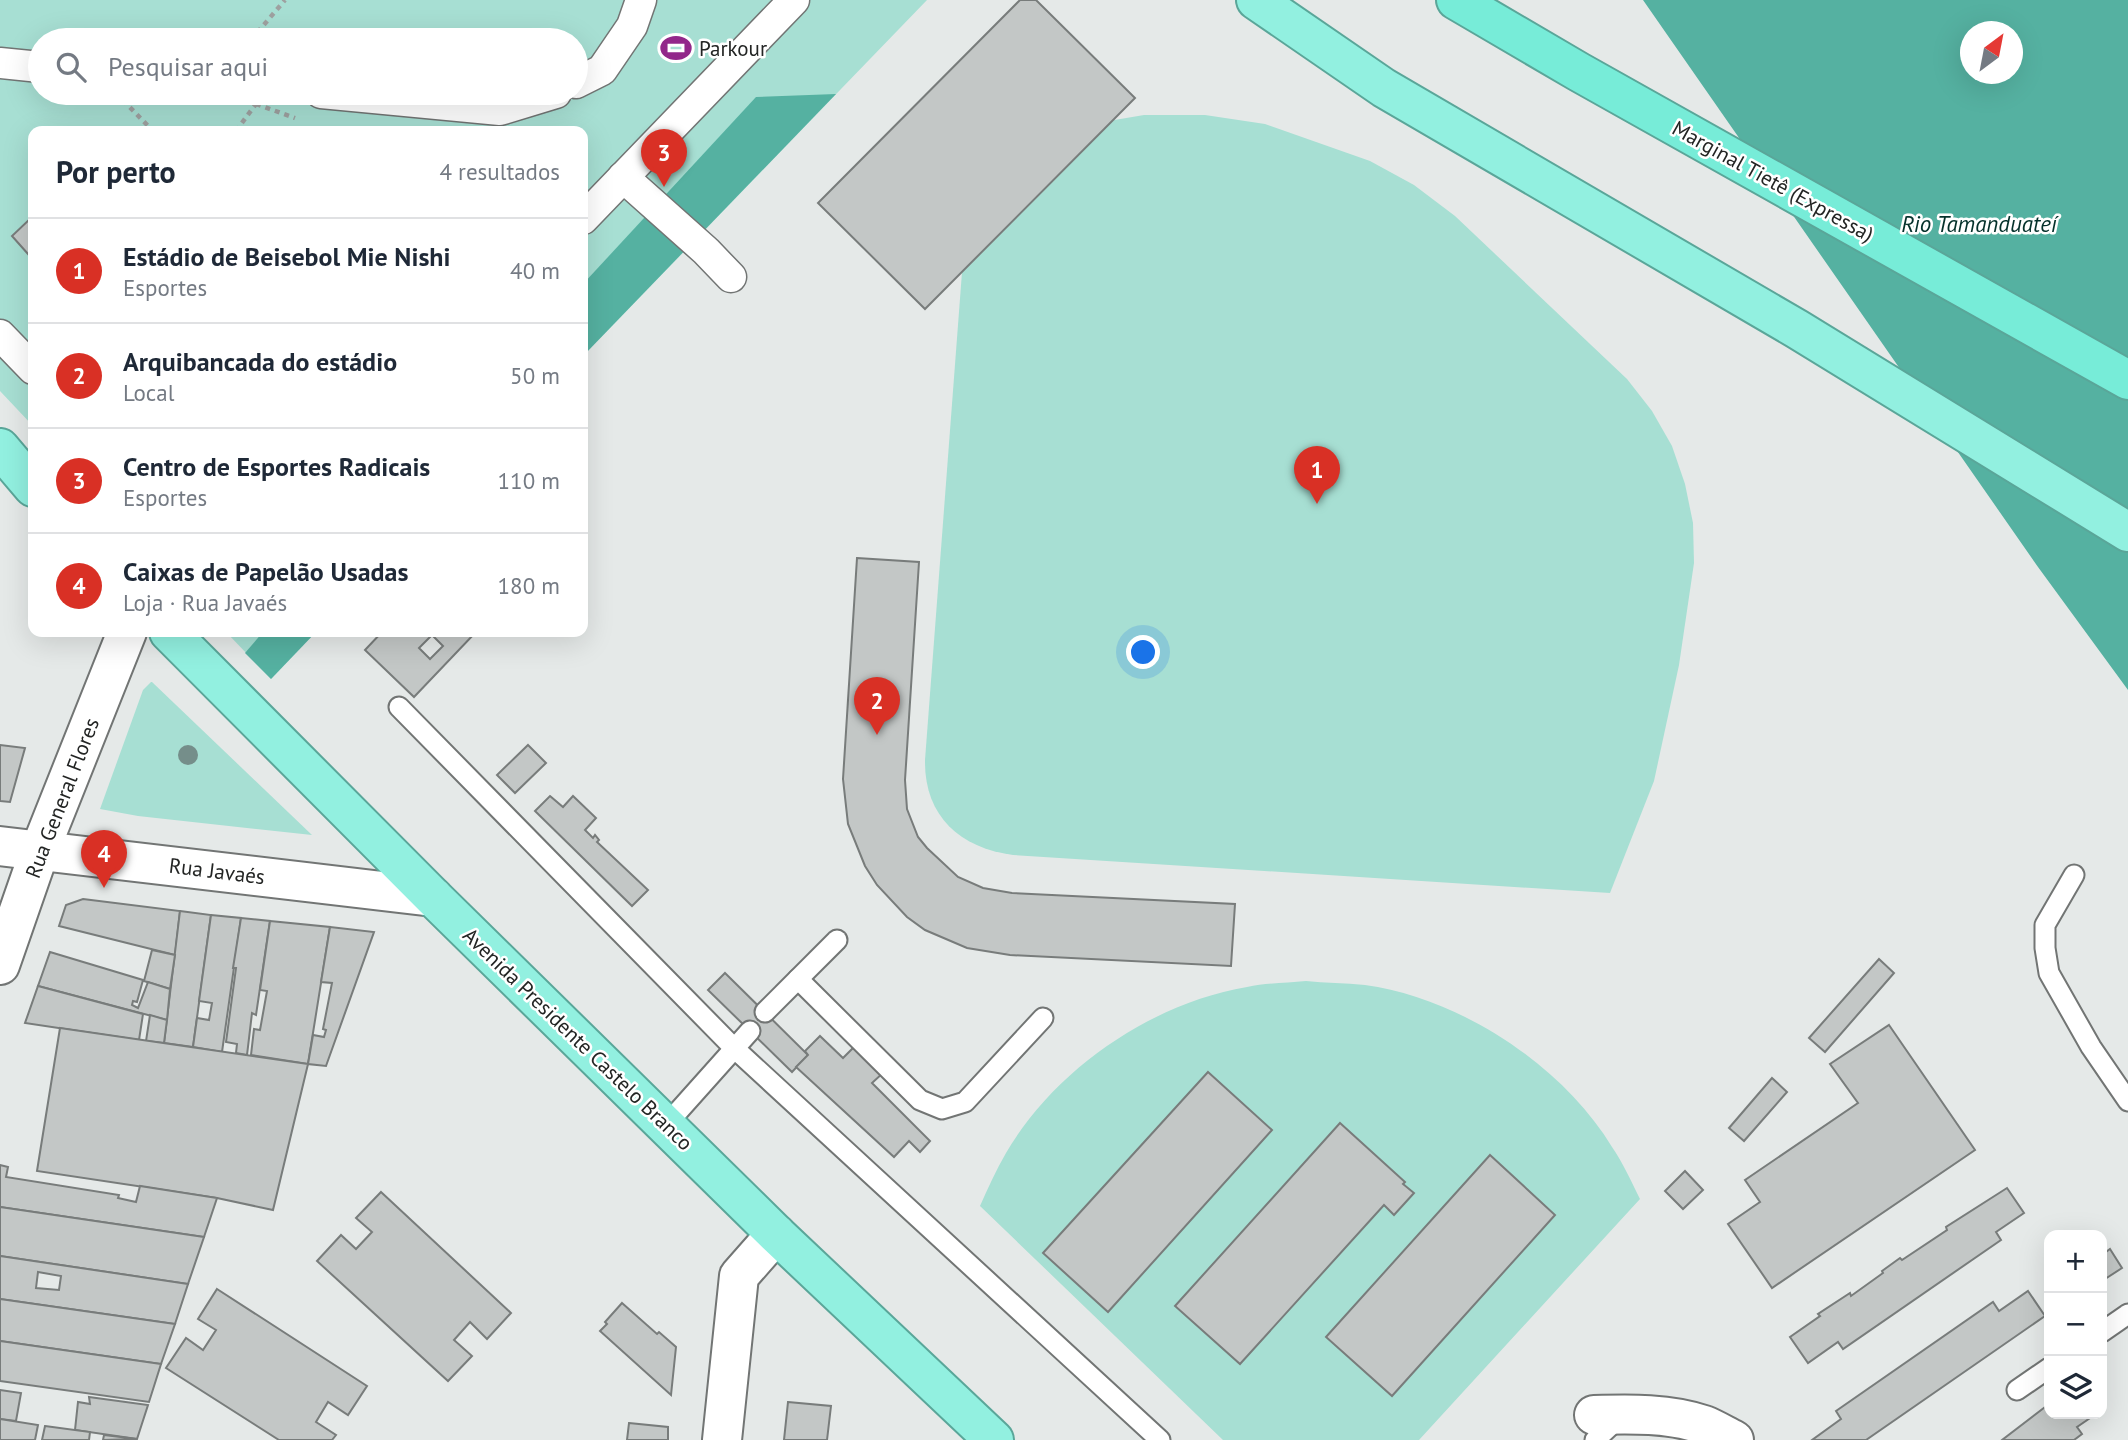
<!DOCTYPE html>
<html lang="pt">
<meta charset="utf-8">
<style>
body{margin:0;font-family:"PT Sans",sans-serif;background:#f2f2f3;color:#1f2937}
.controls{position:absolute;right:21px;bottom:21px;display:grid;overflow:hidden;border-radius:14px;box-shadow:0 7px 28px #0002}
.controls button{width:63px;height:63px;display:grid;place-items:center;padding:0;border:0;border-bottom:2px solid #e0e1e3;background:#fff;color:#1f2937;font:35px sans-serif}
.compass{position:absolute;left:1960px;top:21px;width:63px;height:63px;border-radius:50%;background:#fff;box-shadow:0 7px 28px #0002;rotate:32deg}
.you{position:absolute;left:1144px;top:653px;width:24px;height:24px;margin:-18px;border:5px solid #fff;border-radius:50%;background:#1a73e8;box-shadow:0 0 0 10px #1a73e833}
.badge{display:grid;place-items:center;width:46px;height:46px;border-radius:50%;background:#d93025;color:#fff;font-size:23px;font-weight:700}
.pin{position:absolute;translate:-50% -58px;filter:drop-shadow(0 2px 4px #0008)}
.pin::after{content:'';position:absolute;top:37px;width:24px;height:21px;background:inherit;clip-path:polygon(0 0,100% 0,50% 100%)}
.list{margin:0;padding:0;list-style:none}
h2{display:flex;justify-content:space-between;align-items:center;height:91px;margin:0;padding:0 28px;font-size:30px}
h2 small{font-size:23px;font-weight:400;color:#747a83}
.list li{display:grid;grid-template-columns:46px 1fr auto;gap:21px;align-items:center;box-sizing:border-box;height:105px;padding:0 28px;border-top:2px solid #e0e1e3}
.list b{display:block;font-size:26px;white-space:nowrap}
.list p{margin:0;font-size:23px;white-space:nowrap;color:#747a83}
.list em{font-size:23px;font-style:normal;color:#747a83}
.icon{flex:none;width:38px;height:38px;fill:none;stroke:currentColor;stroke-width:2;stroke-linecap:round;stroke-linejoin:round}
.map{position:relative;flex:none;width:2128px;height:1440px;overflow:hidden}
.search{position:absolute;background:#fff;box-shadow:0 7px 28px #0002;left:28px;top:28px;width:560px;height:77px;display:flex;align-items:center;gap:18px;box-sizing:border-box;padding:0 24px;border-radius:38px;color:#747a83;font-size:26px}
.panel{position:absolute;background:#fff;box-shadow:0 7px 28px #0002;left:28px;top:126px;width:560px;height:511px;border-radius:14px}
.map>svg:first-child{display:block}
.green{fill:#a7dfd3;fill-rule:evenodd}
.water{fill:#55b1a1;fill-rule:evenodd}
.building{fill:#c3c7c6;stroke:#787c7b;stroke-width:2;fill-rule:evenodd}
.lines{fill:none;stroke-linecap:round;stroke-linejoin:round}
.service-casing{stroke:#727574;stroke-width:23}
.pedestrian-casing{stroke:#727574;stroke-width:33}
.minor-casing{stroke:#727574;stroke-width:42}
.trunk-casing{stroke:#5aa699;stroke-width:42}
.motorway-casing{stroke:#5aa699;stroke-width:42}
.path{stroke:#9ea1a0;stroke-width:4.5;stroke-dasharray:5 5;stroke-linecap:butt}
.service{stroke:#fff;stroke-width:19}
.pedestrian{stroke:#fff;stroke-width:30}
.minor{stroke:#fff;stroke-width:38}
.trunk{stroke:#92f0e0;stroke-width:38}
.motorway{stroke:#77ecd8;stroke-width:38}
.tree{fill:#758e8a}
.labels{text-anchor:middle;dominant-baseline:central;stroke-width:5;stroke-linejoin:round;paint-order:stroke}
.poi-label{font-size:21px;fill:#232524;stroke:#fff;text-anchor:start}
.street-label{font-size:21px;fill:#232524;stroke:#fff}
.water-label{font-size:23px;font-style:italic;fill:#04312b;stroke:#fff}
</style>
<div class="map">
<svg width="2128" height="1440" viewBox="0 0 2128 1440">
<rect width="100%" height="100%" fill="#e5e9e8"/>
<g class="green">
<path d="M0,0H927L583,356V131H33V426L0,391ZM40,40H576V93H40Z"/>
<path d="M1144,115H1205L1265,124L1370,161L1414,185L1455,216L1627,379L1652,411L1672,446L1685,484L1693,523L1694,563L1679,665L1654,781L1610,893L1013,855C959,848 924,815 925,760L969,180L1085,125Z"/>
<path d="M226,632H316L271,679Z"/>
<path d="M151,682H152L312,835L138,816L100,809L143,690Z"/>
<path d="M1306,981C1325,983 1345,983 1365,985C1460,998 1562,1065 1612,1147C1623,1163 1631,1181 1640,1199L1419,1440H1223L980,1206C988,1188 996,1170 1006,1153C1055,1069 1152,1003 1247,987C1266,983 1286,983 1306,981Z"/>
</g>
<g class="water">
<path d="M1643,0H2128V690L2038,567ZM1970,32H2012V74H1970Z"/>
<path d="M836,94L583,356V284L756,97Z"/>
<path d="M263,632H316L271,679L245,653Z"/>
</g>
<g class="building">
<path d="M1020,0H1036L1135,98L925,309L818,203Z"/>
<path d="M33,216V249L28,254L12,236Z"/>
<path d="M857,558L919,562L905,780L907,809L918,837L927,848L958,877L983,888L1012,893L1235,904L1231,966L1010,955L967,948L925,930L907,917L877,885L865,866L848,824L843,779Z"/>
<path d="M382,632H476L414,697L365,650ZM432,635L443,646L430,659L419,648Z"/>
<path d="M0,745L25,748L10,802L0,801Z"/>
<path d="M528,745L546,763L515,793L497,775Z"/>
<path d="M550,796L563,807L573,796L596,818L585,830L593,838L595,835L599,840L597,842L648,890L632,906L535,811Z"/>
<path d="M83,899L180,911L175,955L59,926L66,905Z"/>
<path d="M180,911L211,915L193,1047L164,1043Z"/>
<path d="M211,915L241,918L222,1052L193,1047L197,1018L209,1020L212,1003L199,1001Z"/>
<path d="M241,918L270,921L256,1015L252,1013L247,1055L236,1053L237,1044L226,1042L236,968H233Z"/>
<path d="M270,921L330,927L308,1064L251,1055L254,1029L260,1030L267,991L260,990Z"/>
<path d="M330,927L374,932L326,1066L308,1064L313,1035L324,1037L326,1030L323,1029L332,983L321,982Z"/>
<path d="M152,950L175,955L170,989L144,981Z"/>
<path d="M50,952L143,980L137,1002L133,1001L132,1005L138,1008L148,982L170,989L167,1020L38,986Z"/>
<path d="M1879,959L1894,973L1825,1052L1809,1038Z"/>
<path d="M725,973L808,1055L792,1072L708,990Z"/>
<path d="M38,986L143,1014L139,1040L25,1023Z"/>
<path d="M150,1015L167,1020L164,1043L146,1041Z"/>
<path d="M1889,1025L1975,1150L1772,1288L1728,1224L1760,1202L1745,1180L1858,1103L1830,1064Z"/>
<path d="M60,1028L308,1064L273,1210L217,1198L37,1171Z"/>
<path d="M820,1036L843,1058L856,1045L884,1072L872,1083L930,1141L920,1152L909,1141L894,1157L796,1067L808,1055L805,1051Z"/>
<path d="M1208,1072L1272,1130L1108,1312L1043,1253Z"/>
<path d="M1772,1078L1787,1092L1744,1141L1729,1128Z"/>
<path d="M1340,1123L1405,1182L1403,1184L1414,1193L1394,1215L1384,1205L1240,1364L1175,1306Z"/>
<path d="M1490,1155L1555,1215L1392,1396L1326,1337Z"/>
<path d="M0,1165L8,1167L6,1177L119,1195L118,1198L136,1202L140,1186L217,1198L204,1237L0,1207Z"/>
<path d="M1685,1171L1703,1190L1683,1209L1665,1191Z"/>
<path d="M2007,1188L2024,1213L1996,1232L2001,1240L1843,1349L1838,1342L1808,1363L1790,1337L1820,1316L1818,1314L1850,1293L1851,1296L1883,1273L1882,1271L1900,1258L1902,1260L1947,1230L1946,1227Z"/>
<path d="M381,1192L511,1313L487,1339L470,1322L454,1340L472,1356L448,1381L317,1261L341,1235L356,1249L372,1232L356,1218Z"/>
<path d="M0,1207L204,1237L188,1284L0,1256Z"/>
<path d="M2110,1249L2122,1268L2102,1281V1255Z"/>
<path d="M0,1256L188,1284L175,1324L0,1299ZM38,1272L61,1276L59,1290L36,1288Z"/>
<path d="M217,1289L367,1386L348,1415L328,1402L316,1422L336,1435L332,1440H279L166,1368L186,1338L203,1350L216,1330L198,1319Z"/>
<path d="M2028,1291L2045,1316L1866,1440H1812L1841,1419L1836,1411L1993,1302L1999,1311Z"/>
<path d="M0,1299L175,1324L161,1364L0,1341Z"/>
<path d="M622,1303L657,1334L659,1332L676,1347L671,1395L600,1331L607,1324L605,1322Z"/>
<path d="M0,1341L161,1364L149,1402L0,1381Z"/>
<path d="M0,1390L21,1393L16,1421L0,1419Z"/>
<path d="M89,1397L148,1405L137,1439L75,1430L78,1402L90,1404Z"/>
<path d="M788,1402L831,1406L827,1440H784Z"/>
<path d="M2049,1404V1414H2096L2077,1427L2082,1434L2074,1440H2002Z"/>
<path d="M0,1419L38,1425L35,1440H0Z"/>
<path d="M629,1423L668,1427V1440H627Z"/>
<path d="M45,1426L90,1432L89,1440H42Z"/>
<path d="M104,1435L137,1439L103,1440Z"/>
</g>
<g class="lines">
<g class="service-casing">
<g id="service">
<path d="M399,707L734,1048L1160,1440"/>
<path d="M2074,875L2045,925V948L2049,973L2091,1047L2128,1101"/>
<path d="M798,979L920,1100L942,1109L965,1102L1043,1018"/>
<path d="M765,1012L837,940"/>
<path d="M666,1125L750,1031"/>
<path d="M2102,1332L2128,1314"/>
<path d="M2017,1390L2049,1368"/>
<path d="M1595,1440L1620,1417"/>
</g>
</g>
<g class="pedestrian-casing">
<g id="pedestrian">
<path d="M0,63L40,67"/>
<path d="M576,83L602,70L632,26L641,0"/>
<path d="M321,93L500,110L556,93"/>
<path d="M623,177L706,251L731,277"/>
<path d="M583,219L794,0"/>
<path d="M0,335L33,369"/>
</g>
</g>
<g class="minor-casing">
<g id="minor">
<path d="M0,846L433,897"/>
<path d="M0,965L40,850L127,632"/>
<path d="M1594,1415C1630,1414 1670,1413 1704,1425C1714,1429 1724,1435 1734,1440"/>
<path d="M722,1440L739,1276L776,1234"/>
</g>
</g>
<g class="trunk-casing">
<g id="trunk">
<path d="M1256,0L1384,88L1797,329L2128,532"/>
<path d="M0,448L33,487"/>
<path d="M169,632L433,897L776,1234L994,1440"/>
</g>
</g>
<g class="motorway-casing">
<path id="motorway" d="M1456,0L1579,72L2128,380"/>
</g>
<g class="path">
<path d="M251,40L285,0"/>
<path d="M116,93L153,131"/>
<path d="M256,104L295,118"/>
<path d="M236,131L264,93"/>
</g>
<use href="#service" class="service"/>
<use href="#pedestrian" class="pedestrian"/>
<use href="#minor" class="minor"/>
<use href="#trunk" class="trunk"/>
<use href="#motorway" class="motorway"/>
</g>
<circle class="tree" cx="188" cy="755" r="10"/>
<defs>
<g id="stadium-bare" transform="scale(2.415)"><path d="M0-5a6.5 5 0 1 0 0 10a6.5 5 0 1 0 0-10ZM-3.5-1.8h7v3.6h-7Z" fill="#92278a" stroke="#fff" stroke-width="2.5" paint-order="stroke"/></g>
</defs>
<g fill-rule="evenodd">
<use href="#stadium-bare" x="676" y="48"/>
</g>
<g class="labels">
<g class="poi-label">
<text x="699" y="48">Parkour</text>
</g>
<g class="street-label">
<text transform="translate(1773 181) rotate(29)">Marginal Tietê (Expressa)</text>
<text transform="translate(62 798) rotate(-69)">Rua General Flores</text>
<text transform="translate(217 871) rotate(7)">Rua Javaés</text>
<text transform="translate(578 1039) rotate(44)">Avenida Presidente Castelo Branco</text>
</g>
<g class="water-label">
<text x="1979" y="223">Rio Tamanduateí</text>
</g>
</g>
</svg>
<div class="controls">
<button>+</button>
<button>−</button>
<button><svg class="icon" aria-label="layers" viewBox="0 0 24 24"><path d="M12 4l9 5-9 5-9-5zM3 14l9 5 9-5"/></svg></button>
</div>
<svg class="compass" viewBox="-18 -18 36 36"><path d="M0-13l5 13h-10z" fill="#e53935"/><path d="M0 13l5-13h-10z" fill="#747a83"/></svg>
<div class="you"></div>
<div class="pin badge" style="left:1317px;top:504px">1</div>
<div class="pin badge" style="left:877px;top:735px">2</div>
<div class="pin badge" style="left:664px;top:187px">3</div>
<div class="pin badge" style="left:104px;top:888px">4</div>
<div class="search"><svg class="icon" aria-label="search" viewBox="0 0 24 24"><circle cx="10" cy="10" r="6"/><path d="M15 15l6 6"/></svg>Pesquisar aqui</div>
<section class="panel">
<h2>Por perto<small>4 resultados</small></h2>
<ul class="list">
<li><span class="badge">1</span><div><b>Estádio de Beisebol Mie Nishi</b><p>Esportes</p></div><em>40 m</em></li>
<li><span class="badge">2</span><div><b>Arquibancada do estádio</b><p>Local</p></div><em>50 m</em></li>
<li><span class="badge">3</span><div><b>Centro de Esportes Radicais</b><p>Esportes</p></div><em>110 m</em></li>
<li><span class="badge">4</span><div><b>Caixas de Papelão Usadas</b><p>Loja · Rua Javaés</p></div><em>180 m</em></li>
</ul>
</section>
</div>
